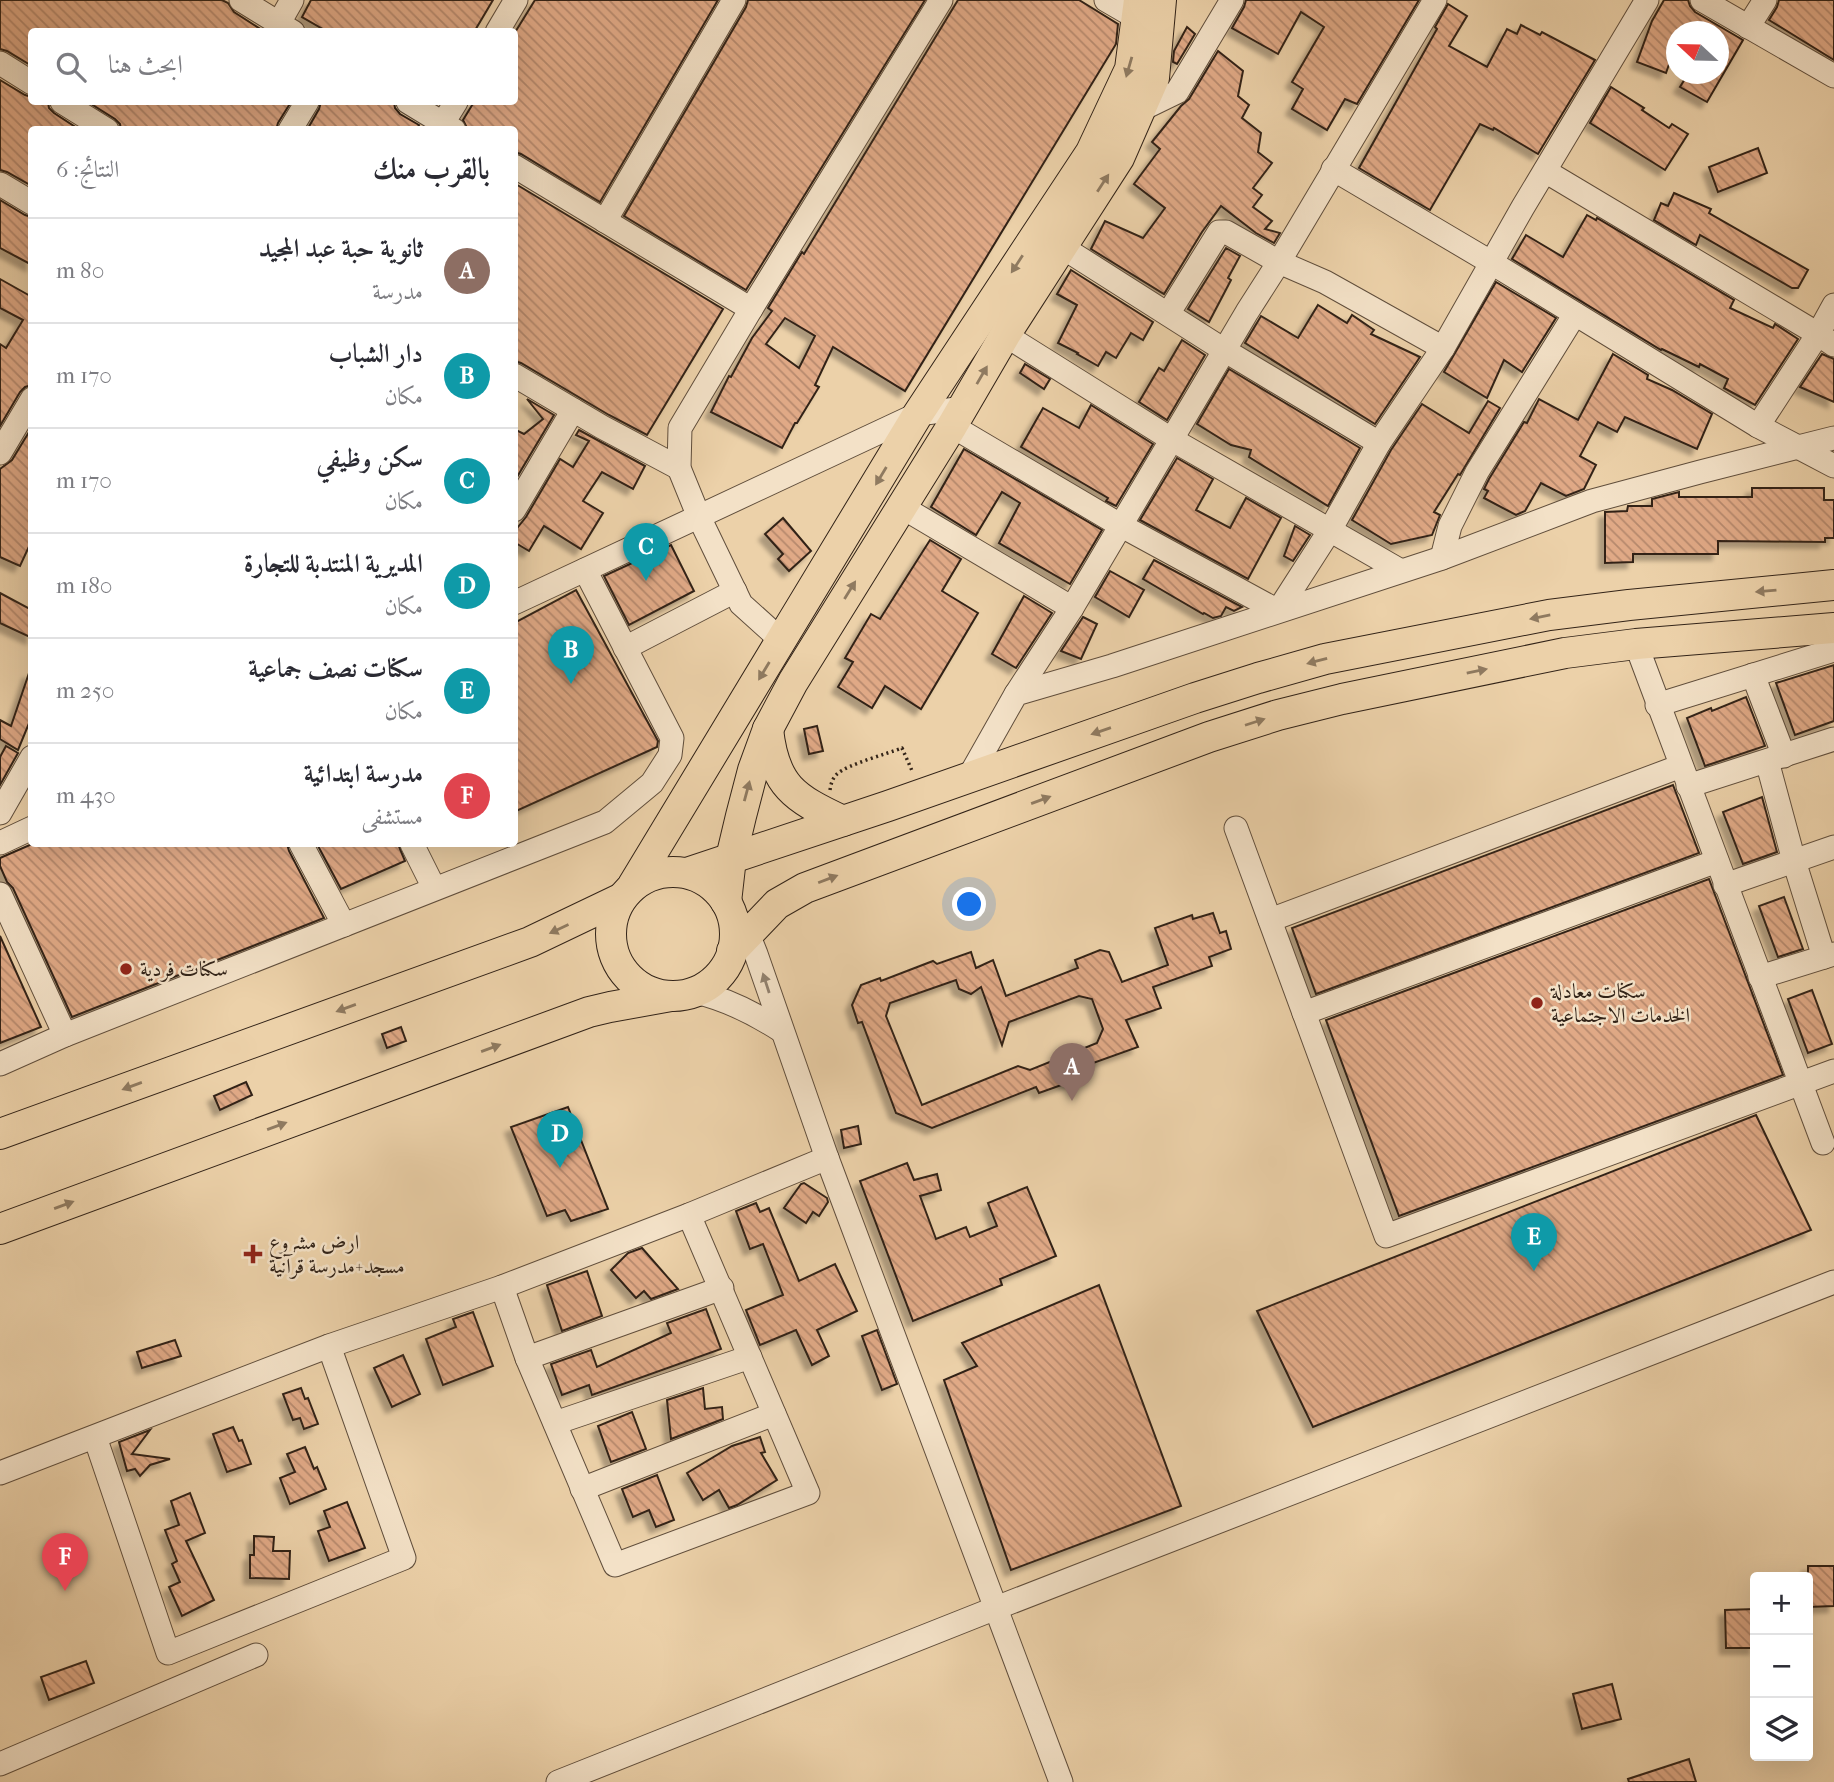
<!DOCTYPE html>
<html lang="ar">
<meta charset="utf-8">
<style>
body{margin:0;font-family:"IM FELL French Canon",Amiri,serif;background:#f2f2f3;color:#2b2b33;direction:rtl}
.controls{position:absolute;right:21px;bottom:21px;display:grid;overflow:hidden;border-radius:7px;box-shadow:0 7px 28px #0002}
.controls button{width:63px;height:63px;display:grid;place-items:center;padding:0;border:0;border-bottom:2px solid #e1e1e2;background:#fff;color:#2b2b33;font:35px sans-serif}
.compass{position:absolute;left:1666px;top:21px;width:63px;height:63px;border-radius:50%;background:#fff;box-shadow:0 7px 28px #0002;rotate:292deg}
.you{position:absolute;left:970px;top:905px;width:24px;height:24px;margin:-18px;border:5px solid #fff;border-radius:50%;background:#1a73e8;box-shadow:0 0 0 10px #1a73e833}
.badge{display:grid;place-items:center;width:46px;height:46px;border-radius:50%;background:#8f2418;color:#fff;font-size:23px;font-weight:700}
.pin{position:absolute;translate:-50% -58px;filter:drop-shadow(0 2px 4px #0008)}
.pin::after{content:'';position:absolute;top:37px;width:24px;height:21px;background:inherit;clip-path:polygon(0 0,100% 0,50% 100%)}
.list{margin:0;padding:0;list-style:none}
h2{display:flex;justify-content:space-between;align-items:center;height:91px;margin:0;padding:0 28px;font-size:30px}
h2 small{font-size:23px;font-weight:400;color:#7c7c81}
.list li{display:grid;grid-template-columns:46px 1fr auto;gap:21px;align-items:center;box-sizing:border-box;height:105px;padding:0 28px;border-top:2px solid #e1e1e2}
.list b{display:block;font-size:26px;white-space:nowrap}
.list p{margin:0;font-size:23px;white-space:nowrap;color:#7c7c81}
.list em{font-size:23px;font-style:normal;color:#7c7c81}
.icon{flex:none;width:38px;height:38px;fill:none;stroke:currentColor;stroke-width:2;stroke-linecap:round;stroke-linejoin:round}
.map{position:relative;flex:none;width:1834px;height:1782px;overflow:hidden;direction:ltr}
.search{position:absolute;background:#fff;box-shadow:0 7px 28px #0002;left:28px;top:28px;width:490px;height:77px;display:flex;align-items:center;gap:18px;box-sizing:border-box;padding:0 24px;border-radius:7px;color:#7c7c81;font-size:26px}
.panel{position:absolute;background:#fff;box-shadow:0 7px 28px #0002;left:28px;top:126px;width:490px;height:721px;border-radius:7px;direction:rtl}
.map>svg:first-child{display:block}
.building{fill:url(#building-back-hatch);stroke:#322318;stroke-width:2;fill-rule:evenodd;filter:url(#shadow)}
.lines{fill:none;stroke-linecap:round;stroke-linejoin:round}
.minor-casing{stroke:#604e3c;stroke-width:25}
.major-casing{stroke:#322318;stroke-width:32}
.path{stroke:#322318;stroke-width:3.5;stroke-dasharray:2 3.5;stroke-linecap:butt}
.minor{stroke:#f3e1c7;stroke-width:23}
.major{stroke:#ecd1a9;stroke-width:30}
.oneway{fill:#8f7a60}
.oneway2{fill:#928270}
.poi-dot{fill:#8f2418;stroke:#f3e1c7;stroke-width:2.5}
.labels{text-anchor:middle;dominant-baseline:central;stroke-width:5;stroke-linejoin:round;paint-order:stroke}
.poi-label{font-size:21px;fill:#322318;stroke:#f3e1c7;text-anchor:start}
</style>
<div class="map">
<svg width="1834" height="1782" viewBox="0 0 1834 1782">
<defs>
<pattern id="building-back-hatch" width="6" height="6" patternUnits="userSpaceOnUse" patternTransform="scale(1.75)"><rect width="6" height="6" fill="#e0a986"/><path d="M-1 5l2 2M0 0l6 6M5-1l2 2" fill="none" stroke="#b6896d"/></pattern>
<filter id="shadow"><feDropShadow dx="-6" dy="6" stdDeviation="2" flood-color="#0004"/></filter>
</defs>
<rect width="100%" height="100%" fill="#ecd1a9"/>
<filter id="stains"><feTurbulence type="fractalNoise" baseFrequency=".00286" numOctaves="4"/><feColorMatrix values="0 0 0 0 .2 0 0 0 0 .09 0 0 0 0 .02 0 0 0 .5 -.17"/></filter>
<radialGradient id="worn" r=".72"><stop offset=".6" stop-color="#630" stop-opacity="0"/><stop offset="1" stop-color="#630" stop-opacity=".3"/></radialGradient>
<g class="building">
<path d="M0,0H222L228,3L234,12L265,32H32V66L7,51L0,49Z"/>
<path d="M311,0H493L474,32H328L302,17Z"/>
<path d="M535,0H718L600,202L521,154L514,152V130H468L463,120L474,102H514V34Z"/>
<path d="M748,0H925L746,290L624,216L746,7Z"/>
<path d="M958,0H1079L1118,24L1116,44L905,391L833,347L815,385L819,387L797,423H795L782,448L711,412L729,376L731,377L752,338L772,311L768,308L802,252L804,254ZM785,318L815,336L799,368L766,344Z"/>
<path d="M1246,0H1419L1357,104L1345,99L1327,130L1292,109L1303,89L1292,82L1324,27L1301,12L1278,54L1232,28L1244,7Z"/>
<path d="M1664,0H1688L1690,6L1695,12L1743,40L1707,102L1680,87L1688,74H1718V32H1676V44L1666,73L1637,62L1652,21Z"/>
<path d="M1779,0H1834V60L1769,20L1777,7Z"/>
<path d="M1448,4L1467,16L1449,46L1487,67L1507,29L1517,34L1521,25L1540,35L1542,32L1595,60L1538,154L1494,128L1493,130L1480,124L1430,210L1359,168L1437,29L1435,27Z"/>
<path d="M1187,27L1195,34L1177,64L1173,62L1174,51Z"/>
<path d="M1218,51L1243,71L1238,96L1249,105L1242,118L1261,133L1258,152L1272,163L1253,188L1262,195L1253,207L1272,221L1265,229L1280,233L1274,243L1256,233L1221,206L1202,232L1164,294L1091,249L1105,221L1143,238L1165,208L1134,184L1160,149L1152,142L1181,106L1189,99Z"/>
<path d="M0,80L25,95L32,97V102H48L49,108L54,113L80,130H32V186L7,172L0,170Z"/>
<path d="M1611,87L1644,108L1642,110L1669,128L1672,124L1688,134L1665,170L1590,123Z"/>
<path d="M88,102H291L278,123L276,130H121L120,124L115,119Z"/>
<path d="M321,102H394L395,108L400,114L419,125L416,130H307L319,109Z"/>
<path d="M1758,148L1767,173L1718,192L1709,167Z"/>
<path d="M514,183L723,309L647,435L609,415L521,363L514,361Z"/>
<path d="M1674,193L1711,209L1709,213L1808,270L1798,288H1792L1700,235L1696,245L1654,220L1661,203L1668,206Z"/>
<path d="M0,200L25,215L32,217V265L0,248Z"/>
<path d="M1587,215L1596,220L1597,218L1734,300L1730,308L1773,328L1775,324L1798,339L1755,405L1724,388L1728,379L1700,364L1699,367L1662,349L1661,350L1512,259L1526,235L1563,257Z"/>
<path d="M1226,248L1240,256L1228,278L1231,280L1209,322L1188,309Z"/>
<path d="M1071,270L1153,322L1143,340L1131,333L1116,358L1106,352L1098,366L1077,354L1078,353L1058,343L1077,305L1057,294Z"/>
<path d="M0,279L32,297V385L25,387L20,392L0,426V344L6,348L23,320L0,308Z"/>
<path d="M1496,282L1556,318L1522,372L1504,360L1487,398L1444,372Z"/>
<path d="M1318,305L1347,323L1352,315L1374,330L1371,334L1420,357L1375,424L1245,343L1261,316L1298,338Z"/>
<path d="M1182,340L1205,355L1167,420L1139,402L1159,368L1164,371Z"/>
<path d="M1613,354L1648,375L1647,379L1672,390L1712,414L1697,449L1625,417L1617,432L1598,422L1580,456L1596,465L1584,489L1566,496L1541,483L1525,511L1516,515L1484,498L1488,491L1484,489L1489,479L1524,422L1527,423L1539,399L1578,420Z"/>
<path d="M1822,354L1834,359V402L1800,387Z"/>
<path d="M1025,364L1050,379L1044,389L1020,373Z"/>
<path d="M1229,369L1360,448L1328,506L1249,457L1251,450L1231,445L1197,424Z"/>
<path d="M527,399L554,415L514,482V429L524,434L543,419Z"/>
<path d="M1488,401L1500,408L1460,475L1458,474L1434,512L1440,515L1432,535L1391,544L1352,520L1391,450L1422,404L1469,433Z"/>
<path d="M1091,405L1153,444L1116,506L1106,501L1108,498L1021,447L1043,408L1079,428Z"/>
<path d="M32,427V540L20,566L0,557V469L12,460Z"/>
<path d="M579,430L645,466L633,489L602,472L583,501L603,513L581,549L544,526L529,551L514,542V532L526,517L560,459L573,467L589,441L576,435Z"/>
<path d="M964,449L1102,530L1070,584L999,543L1020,503L1002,492L976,535L931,507Z"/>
<path d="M1177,458L1213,479L1196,510L1230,528L1246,498L1281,518L1248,579L1140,520Z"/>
<path d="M1752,488H1824V500H1834V538H1825V542L1718,541V554H1633V562L1605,563V512L1627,511L1628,506H1652V499L1679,492V497H1752Z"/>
<path d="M783,518L811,551L789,571L778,559L783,554L765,534Z"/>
<path d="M1295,526L1310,535L1293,561L1284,556Z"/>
<path d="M930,540L961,559L942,591L978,613L921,709L885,686L872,708L838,687L853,662L845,658L871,614L880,619Z"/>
<path d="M671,545L694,591L629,625L604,576Z"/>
<path d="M1154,560L1242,607L1234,611L1226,607L1221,616L1213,618L1204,613L1203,614L1143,579Z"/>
<path d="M1110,571L1144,590L1129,617L1095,597Z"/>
<path d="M576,590L658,741L657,747L514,812V623Z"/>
<path d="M0,593L32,610V638L0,623Z"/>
<path d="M1024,596L1052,613L1016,668L992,654Z"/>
<path d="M1083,617L1097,624L1081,659L1061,651Z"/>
<path d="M1834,665V721L1795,735L1776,683Z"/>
<path d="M29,673H32V716L18,750L0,739V720L11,726Z"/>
<path d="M1746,697L1765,746L1705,766L1687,718L1711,708L1712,711Z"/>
<path d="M817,726L823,751L809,754L804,729Z"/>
<path d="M6,746L18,753L0,785V757Z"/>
<path d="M1673,785L1699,853L1316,994L1292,928Z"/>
<path d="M1762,797L1777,852L1743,864L1723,812Z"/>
<path d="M32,844H287L289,851L324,918L72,1017L13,888L7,882L0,866V858Z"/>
<path d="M317,844H398L405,861L341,889Z"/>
<path d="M1709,879L1783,1075L1399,1216L1326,1020Z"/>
<path d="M1784,897L1803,949L1778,957L1759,906Z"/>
<path d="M1213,913L1220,933L1226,931L1231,949L1209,957L1212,966L1153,987L1161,1008L1126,1020L1138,1047L1079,1068L1084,1077L1039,1093L1036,1087L932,1128L896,1113L862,1022L858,1023L852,1005L861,985L880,978L881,981L933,961L937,964L971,952L976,968L993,960L1006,996L1078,968L1075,960L1100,950L1109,952L1122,982L1168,965L1155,928L1192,915L1193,919ZM956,980L959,989L971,994L981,987L1002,1045L1009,1022L1079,996L1092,999L1103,1029L1097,1043L1030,1070L1018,1066L922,1105L886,1016L890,1003Z"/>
<path d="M0,936L41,1027L0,1043Z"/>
<path d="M1812,990L1832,1044L1808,1053L1788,999Z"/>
<path d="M401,1027L406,1041L387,1048L382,1034Z"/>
<path d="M246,1082L252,1095L220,1110L214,1096Z"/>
<path d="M568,1107L608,1209L571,1221L565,1210L547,1216L511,1127Z"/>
<path d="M1756,1115L1811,1230L1313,1427L1257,1311Z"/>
<path d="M858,1126L861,1144L844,1148L841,1130Z"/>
<path d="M907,1163L914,1180L937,1174L941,1190L920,1196L936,1239L966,1227L970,1237L997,1226L988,1203L1027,1187L1056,1256L1000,1279L1002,1285L913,1321L860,1181Z"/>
<path d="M804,1183L827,1198L828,1202L819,1216L813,1212L806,1223L784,1208L801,1184Z"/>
<path d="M756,1203L760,1212L769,1208L799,1281L835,1264L857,1311L817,1330L829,1356L812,1365L796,1330L760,1345L746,1310L783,1295L763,1244L750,1249L736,1211Z"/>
<path d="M642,1248L678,1289L651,1299L644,1291L636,1298L611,1270L628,1253Z"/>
<path d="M587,1271L602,1316L562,1331L547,1285Z"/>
<path d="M1099,1285L1181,1506L1011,1570L944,1380L977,1366L962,1343Z"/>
<path d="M706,1309L721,1349L592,1395L589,1385L562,1395L551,1364L591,1350L597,1367L671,1333L667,1323Z"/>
<path d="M473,1312L493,1366L443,1385L426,1339L456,1327L453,1319Z"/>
<path d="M877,1330L897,1384L882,1390L862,1336Z"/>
<path d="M175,1340L181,1356L142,1368L137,1352Z"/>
<path d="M403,1355L420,1394L392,1407L374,1368Z"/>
<path d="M301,1388L305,1399L308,1398L318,1424L304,1429L300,1418L293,1420L283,1394Z"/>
<path d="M703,1388L705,1409L722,1407L723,1419L671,1439L667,1400Z"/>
<path d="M632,1412L646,1449L611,1462L598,1426Z"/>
<path d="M233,1427L239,1441L242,1440L251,1464L227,1472L213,1434Z"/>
<path d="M150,1430L132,1454L170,1459L150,1465L140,1476L135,1469L127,1471L119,1442Z"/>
<path d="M760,1437L765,1452L761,1453L777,1480L737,1505L729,1508L719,1490L703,1500L687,1473L732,1446Z"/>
<path d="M305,1447L314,1469L317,1467L326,1489L290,1504L280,1478L295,1472L287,1454Z"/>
<path d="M657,1475L674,1520L656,1527L649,1510L633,1517L622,1489Z"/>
<path d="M190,1493L205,1533L186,1541L214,1600L182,1616L169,1587L180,1582L172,1564L177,1561L165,1530L179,1525L171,1501Z"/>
<path d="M347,1502L365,1548L329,1561L318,1531L330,1527L324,1511Z"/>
<path d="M254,1536L274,1537L273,1551H290L289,1579L250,1578V1555H254Z"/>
<path d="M1808,1566H1834V1606L1808,1607Z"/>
<path d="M1755,1609V1648H1726L1725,1610Z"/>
<path d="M86,1661L94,1683L49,1700L41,1677Z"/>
<path d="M1612,1684L1621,1719L1582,1729L1573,1694Z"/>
<path d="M1689,1759L1696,1782H1629L1628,1779Z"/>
</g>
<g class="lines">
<g class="minor-casing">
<g id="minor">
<path d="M241,0L293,32"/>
<path d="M1106,0L1137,18"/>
<path d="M1702,0L1834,76"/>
<path d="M279,23L292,0"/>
<path d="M1748,27L1765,0"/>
<path d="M497,32L516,0"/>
<path d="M0,63L32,83"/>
<path d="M62,102L107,130"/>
<path d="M408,102L454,130"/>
<path d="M1140,110L1177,92L1232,0"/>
<path d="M443,123L456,102"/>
<path d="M290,130L307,102"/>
<path d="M514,166L751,309"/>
<path d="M1333,169L1492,263L1758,426L1834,466"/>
<path d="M1545,171L1818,334L1834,345"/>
<path d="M0,184L32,203"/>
<path d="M605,221L734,0"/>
<path d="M1062,247L1224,350L1379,443"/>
<path d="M1168,314L1219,232H1226L1279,262L1325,282L1443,348"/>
<path d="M1005,335L1171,439L1401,571"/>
<path d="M514,375L602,427L679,468"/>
<path d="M952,426L1120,525L1278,611L1330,530L1379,443L1443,348L1523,207L1647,0"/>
<path d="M1758,426L1818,334L1834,305"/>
<path d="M0,453L32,399"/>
<path d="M902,507L1072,608"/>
<path d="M514,510L573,410"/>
<path d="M1442,558L1450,526L1477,472L1575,314"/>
<path d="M514,603L918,414L964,408"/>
<path d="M782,641L741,604L699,517L679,468L680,428L751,309L941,0"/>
<path d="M1636,644L1823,1143"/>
<path d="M625,648L735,591"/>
<path d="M1753,675L1784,756"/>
<path d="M1016,694L1072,608L1247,312L1279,262L1435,0"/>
<path d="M1657,705L1834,650"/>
<path d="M1767,761L1794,861L1824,957"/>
<path d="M969,777L1016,694L1112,666L1442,558L1592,501L1700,472L1834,438"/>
<path d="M1688,786L1834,739"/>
<path d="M0,813L32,757"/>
<path d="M1236,828L1386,1236L1834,1071"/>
<path d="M0,843L32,828"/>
<path d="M301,844L344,925"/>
<path d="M412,844L434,888"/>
<path d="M1725,885L1834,847"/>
<path d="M0,894L65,1035"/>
<path d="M729,907L748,934L756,954L827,1158L1061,1782"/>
<path d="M1270,920L1681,766"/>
<path d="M1760,977L1834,954"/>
<path d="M695,992C727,999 754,1013 782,1031"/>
<path d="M1304,1013L1717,861"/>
<path d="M0,1064L65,1035L605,822L652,783L670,755L672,738L585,570"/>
<path d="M502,1287L527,1358L615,1565L808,1493L689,1215"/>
<path d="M527,1358L722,1288"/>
<path d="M555,1423L750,1357"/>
<path d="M95,1437L168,1653L404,1558L329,1346"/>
<path d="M0,1473L329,1346L502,1287L689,1215L827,1158"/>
<path d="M582,1489L774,1414"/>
<path d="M0,1764L256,1655"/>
<path d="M558,1782L996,1608L1834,1282"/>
</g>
</g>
<g class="major-casing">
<g id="major">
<path d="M768,729C774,786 794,798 843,821"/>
<circle cx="673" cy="934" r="62"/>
<path d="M687,873L888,806L1195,698L1258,678L1325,659L1549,615L1629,605L1834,585"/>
<path d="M633,885L918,414L1091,152L1130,69L1139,0"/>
<path d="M726,902L731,858L741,816L753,770L768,729L793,682L952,426L1005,335L1119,158L1154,78L1161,0"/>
<path d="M732,951L777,904L805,888L1209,737L1278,715L1342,699L1565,653L1636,644L1834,628"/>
<path d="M0,1134L530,942L620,899"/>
<path d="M0,1229L589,1012L610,1007L671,996"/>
</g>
</g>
<path class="path" d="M830,790C831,784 832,779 837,774C848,764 887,754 902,748L913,773"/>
<use href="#minor" class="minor"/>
<use href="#major" class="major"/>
</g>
<defs><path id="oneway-solid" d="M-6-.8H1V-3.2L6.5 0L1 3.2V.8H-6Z" transform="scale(1.75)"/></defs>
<g class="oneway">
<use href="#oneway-solid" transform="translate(1129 67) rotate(106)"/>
<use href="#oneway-solid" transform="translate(1103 183) rotate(-57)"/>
<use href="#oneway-solid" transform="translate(1017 264) rotate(123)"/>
<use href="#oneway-solid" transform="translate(982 375) rotate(-60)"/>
<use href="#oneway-solid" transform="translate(881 476) rotate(121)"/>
<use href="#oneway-solid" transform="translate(850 590) rotate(-58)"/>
<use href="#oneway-solid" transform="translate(1766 591) rotate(175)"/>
<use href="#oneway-solid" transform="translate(1540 617) rotate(169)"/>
<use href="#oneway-solid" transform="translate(1317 661) rotate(165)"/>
<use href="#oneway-solid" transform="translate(764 671) rotate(121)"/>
<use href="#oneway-solid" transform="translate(1477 671) rotate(-12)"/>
<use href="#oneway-solid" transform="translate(1255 722) rotate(-18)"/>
<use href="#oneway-solid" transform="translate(1101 731) rotate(161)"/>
<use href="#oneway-solid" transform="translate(747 791) rotate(-75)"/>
<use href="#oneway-solid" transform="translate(1041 800) rotate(-20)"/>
<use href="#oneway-solid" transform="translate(828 879) rotate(-21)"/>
<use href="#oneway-solid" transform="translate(559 929) rotate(155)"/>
<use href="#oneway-solid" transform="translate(346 1008) rotate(160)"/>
<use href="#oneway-solid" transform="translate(491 1048) rotate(-20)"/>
<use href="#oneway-solid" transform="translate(132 1086) rotate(160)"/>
<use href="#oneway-solid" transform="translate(277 1126) rotate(-20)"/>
<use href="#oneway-solid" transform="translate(64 1205) rotate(-20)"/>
</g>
<use class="oneway2" href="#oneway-solid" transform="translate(766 983) rotate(-108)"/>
<g class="poi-dot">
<circle cx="126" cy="969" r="7"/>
<circle cx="1537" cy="1003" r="7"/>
<path d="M249.5 1243.5h7v7h7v7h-7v7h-7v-7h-7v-7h7z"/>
</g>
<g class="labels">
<g class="poi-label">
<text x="140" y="969">سكنات فردية</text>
<text x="1551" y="991">سكنات معادلة<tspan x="1551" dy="24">الخدمات الاجتماعية</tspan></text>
<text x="269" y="1242">ارض مشروع<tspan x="269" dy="24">مسجد+مدرسة قرآنية</tspan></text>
</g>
</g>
<rect width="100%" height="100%" filter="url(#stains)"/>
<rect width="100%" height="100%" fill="url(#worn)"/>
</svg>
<div class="controls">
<button>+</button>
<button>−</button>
<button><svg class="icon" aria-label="layers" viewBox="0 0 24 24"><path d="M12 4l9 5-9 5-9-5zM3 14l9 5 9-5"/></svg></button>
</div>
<svg class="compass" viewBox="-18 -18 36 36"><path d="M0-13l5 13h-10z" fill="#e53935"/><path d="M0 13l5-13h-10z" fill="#7c7c81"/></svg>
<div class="you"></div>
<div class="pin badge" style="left:1072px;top:1101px;background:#8d6e63">A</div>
<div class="pin badge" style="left:571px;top:684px;background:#0f9aa8">B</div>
<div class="pin badge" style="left:646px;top:581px;background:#0f9aa8">C</div>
<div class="pin badge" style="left:560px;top:1168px;background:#0f9aa8">D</div>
<div class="pin badge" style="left:1534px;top:1271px;background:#0f9aa8">E</div>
<div class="pin badge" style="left:65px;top:1591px;background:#e0444e">F</div>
<div class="search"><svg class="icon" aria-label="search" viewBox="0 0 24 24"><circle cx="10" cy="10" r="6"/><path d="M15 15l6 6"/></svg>ابحث هنا</div>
<section class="panel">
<h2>بالقرب منك<small>النتائج: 6</small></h2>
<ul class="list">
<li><span class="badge" style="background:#8d6e63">A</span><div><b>ثانوية حبة عبد المجيد</b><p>مدرسة</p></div><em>80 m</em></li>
<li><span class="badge" style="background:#0f9aa8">B</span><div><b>دار الشباب</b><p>مكان</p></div><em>170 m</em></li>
<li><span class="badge" style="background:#0f9aa8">C</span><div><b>سكن وظيفي</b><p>مكان</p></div><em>170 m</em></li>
<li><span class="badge" style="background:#0f9aa8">D</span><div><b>المديرية المنتدبة للتجارة</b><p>مكان</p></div><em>180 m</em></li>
<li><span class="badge" style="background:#0f9aa8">E</span><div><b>سكنات نصف جماعية</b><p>مكان</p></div><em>250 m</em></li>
<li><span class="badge" style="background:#e0444e">F</span><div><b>مدرسة ابتدائية</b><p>مستشفى</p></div><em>430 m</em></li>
</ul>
</section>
</div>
